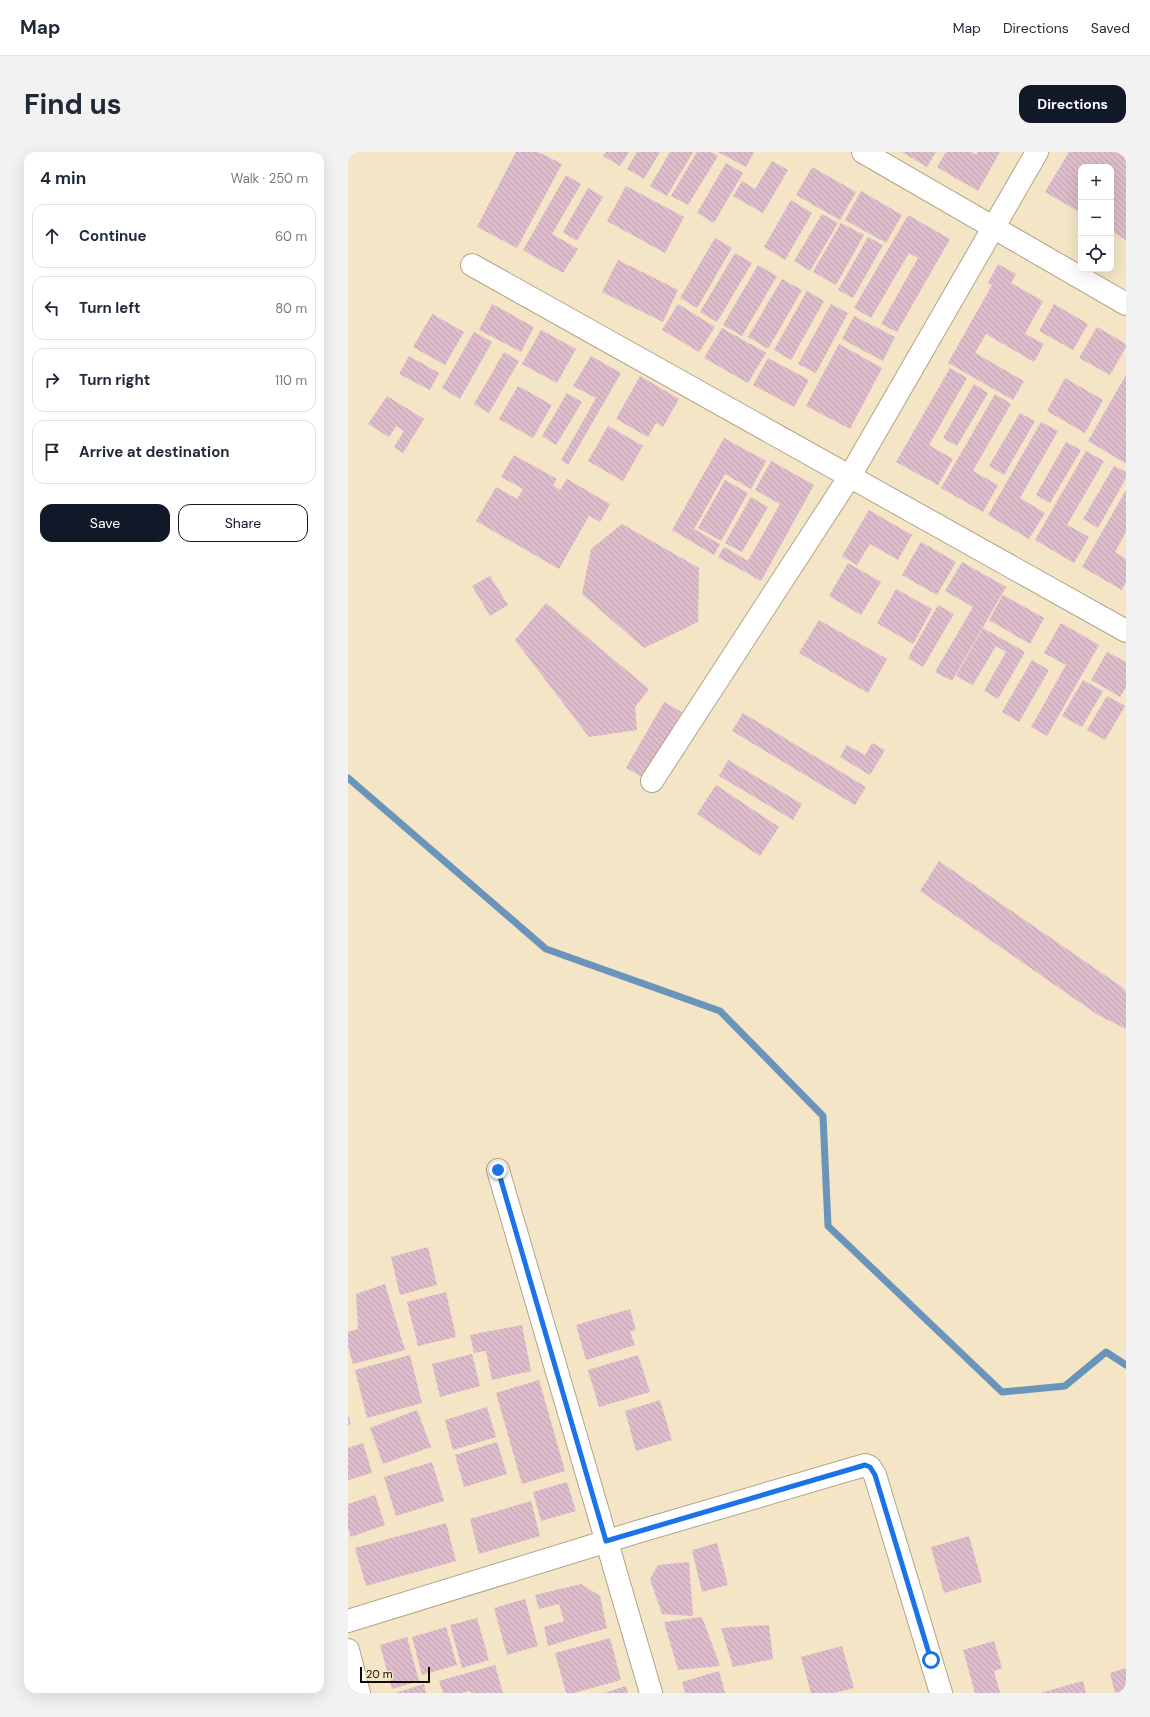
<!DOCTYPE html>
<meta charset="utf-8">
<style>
body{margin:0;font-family:"DM Sans",sans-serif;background:#f2f2f3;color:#1f2937}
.controls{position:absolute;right:12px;top:12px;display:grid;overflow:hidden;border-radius:8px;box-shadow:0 4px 16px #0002}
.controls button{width:36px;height:36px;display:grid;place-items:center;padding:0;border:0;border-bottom:1px solid #e0e1e3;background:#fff;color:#1f2937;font:20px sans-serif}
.scale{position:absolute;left:12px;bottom:10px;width:70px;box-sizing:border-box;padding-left:4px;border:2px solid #110d04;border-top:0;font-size:11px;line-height:14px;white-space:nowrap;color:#110d04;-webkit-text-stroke:3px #f3e5c6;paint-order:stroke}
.stop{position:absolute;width:12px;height:12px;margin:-9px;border:3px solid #1a73e8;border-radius:50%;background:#fff}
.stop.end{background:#1a73e8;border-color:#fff;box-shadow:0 1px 4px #0008}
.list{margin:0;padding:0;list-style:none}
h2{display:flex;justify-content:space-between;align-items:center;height:52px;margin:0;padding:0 16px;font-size:17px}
h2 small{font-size:13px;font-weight:400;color:#747a83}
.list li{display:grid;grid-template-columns:26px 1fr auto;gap:12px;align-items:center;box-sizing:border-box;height:64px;margin:0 8px 8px;padding:0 8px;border:1px solid #e0e1e3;border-radius:12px}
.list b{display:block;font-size:15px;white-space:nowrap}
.list em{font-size:13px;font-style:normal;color:#747a83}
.actions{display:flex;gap:8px;padding:12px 16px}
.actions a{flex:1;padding:9px 0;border:1px solid #111827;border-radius:12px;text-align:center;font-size:14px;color:#111827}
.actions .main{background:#111827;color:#fff}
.icon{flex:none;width:22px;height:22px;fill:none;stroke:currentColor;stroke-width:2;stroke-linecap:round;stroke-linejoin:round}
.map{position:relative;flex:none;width:778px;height:1541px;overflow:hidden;border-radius:12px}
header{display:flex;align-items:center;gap:24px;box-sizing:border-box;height:56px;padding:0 20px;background:#fff;border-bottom:1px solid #e0e1e3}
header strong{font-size:19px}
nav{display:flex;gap:22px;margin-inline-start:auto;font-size:14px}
.intro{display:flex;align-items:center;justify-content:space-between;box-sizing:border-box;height:96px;padding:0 24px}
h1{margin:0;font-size:28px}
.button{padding:10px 18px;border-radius:12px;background:#111827;color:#fff;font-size:14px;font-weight:700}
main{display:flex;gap:24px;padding:0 24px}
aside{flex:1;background:#fff;border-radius:12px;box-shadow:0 4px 16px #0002}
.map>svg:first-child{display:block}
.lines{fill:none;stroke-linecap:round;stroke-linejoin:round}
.stream{stroke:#6a94ba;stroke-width:7}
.building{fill:url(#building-back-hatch)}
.minor-casing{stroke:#b2a487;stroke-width:24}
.minor{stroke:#fff;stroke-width:22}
.route{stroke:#1a73e8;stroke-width:5}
</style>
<header>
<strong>Map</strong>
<nav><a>Map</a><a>Directions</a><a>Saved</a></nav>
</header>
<div class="intro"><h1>Find us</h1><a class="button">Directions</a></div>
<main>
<aside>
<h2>4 min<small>Walk · 250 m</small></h2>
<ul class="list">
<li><svg class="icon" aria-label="ahead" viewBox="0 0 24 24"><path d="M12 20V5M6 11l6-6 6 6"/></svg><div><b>Continue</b></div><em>60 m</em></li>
<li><svg class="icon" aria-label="left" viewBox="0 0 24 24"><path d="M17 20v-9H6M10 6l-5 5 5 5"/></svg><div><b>Turn left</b></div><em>80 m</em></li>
<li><svg class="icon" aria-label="right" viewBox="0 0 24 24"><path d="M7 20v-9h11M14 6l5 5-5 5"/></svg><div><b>Turn right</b></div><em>110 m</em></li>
<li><svg class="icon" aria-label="arrive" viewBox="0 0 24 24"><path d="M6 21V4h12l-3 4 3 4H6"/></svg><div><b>Arrive at destination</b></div></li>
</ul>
<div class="actions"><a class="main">Save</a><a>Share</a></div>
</aside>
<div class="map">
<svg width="778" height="1541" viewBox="0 0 778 1541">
<defs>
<pattern id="building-back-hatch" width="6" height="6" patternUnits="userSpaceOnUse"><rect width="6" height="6" fill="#debccb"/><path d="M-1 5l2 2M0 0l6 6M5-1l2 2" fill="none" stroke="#bda0ad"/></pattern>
</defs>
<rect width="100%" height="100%" fill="#f3e5c6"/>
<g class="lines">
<path class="stream" d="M0,626L198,797L372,859L475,964L480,1074L654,1240L717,1234L758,1200L778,1213"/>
</g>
<g class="building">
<path d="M168,0H190L214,12L169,96L129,75Z"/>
<path d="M258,0H281L272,14L255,4Z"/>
<path d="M289,0H312L296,27L279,17Z"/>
<path d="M322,0H345L319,44L302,34Z"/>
<path d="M349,0H363L370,4L340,53L323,44Z"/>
<path d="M370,0H406L398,15Z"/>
<path d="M554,0H588L579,15Z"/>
<path d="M598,0H623L628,3L630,0H652L630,39L589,15Z"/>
<path d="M721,0H768L778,6V88L763,79V15H733V61L697,40Z"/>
<path d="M424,9L440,18L415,61L385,44L394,29L407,37Z"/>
<path d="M378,11L395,21L366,71L349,61Z"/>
<path d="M464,15L508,40L492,68L448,43Z"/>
<path d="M218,23L233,32L204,82L230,97L215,121L175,98Z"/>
<path d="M278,34L336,65L317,101L259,69Z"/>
<path d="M240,36L255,45L229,89L215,80Z"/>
<path d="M513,39L554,63L538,91L497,68Z"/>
<path d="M443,48L464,61L437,108L416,95Z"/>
<path d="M474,62L490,71L462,119L446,109Z"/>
<path d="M560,63L602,87L549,180L533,172L570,106L561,101L523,166L506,156Z"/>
<path d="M493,71L516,83L488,133L465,120Z"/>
<path d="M520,85L535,93L505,146L490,138Z"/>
<path d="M367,86L384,96L349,156L332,146Z"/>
<path d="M387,101L404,111L369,170L352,160Z"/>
<path d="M270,108L330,138L315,170L254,140Z"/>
<path d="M650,112L668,122L663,131L695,149L677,182L696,192L686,210L638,182L627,201L676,229L665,248L600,211L644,133L640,131Z"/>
<path d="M410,113L429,124L394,184L375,173Z"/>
<path d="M434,127L454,138L420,197L400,185Z"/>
<path d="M459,139L476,149L443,208L426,198Z"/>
<path d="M144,152L186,175L173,200L131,178Z"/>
<path d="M330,152L367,175L351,200L314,178Z"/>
<path d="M483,152L500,161L468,221L450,212Z"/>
<path d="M706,152L740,172L725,198L691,179Z"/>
<path d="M84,162L116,180L97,213L65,195Z"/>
<path d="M506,164L547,185L535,209L494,187Z"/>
<path d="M749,175L778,192V195L762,223L731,206Z"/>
<path d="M374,176L418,201L400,231L356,206Z"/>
<path d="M193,178L228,197L209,231L174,212Z"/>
<path d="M126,180L144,190L112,247L94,236Z"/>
<path d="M491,192L534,216L502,277L458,254Z"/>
<path d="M156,200L171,209L141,261L126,252Z"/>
<path d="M61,204L91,221L82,238L51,222Z"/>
<path d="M243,204L273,221L220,313L213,308L248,246L225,234Z"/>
<path d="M420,206L461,228L446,255L405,233Z"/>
<path d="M602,216L619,226L581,293L605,307L590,333L548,310Z"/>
<path d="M778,223V309L777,311L740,289Z"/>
<path d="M292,224L331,247L315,275L308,271L300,285L268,267Z"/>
<path d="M717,226L755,248L737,281L699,259Z"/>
<path d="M626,232L640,241L609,294L595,286Z"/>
<path d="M170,234L204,253L185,286L151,267Z"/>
<path d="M219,241L234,250L208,293L194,284Z"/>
<path d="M647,242L663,252L625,319L650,333L635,360L593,336Z"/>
<path d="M39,244L76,267L55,301L46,295L56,279L48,274L41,285L20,272Z"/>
<path d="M672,261L687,269L656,323L641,314Z"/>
<path d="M693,270L710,279L672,346L697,361L681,387L640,363Z"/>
<path d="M260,274L295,294L275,329L240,309Z"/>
<path d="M376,286L418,309L403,337L377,322L346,377L372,392L366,403L324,378Z"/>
<path d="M718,290L733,298L702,351L688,343Z"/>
<path d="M738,299L756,309L719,373L741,385L726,411L687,388Z"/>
<path d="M166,303L209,327L205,333L212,338L219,327L262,352L252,370L241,364L211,417L128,369L148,335L169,347L175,337L153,325Z"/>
<path d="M423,309L466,333L413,429L370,405L376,395L400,409L432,352L407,338Z"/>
<path d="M766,314L778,320V326L750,376L735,367Z"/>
<path d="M377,328L400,341L373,389L350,376Z"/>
<path d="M778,338V380L767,400L778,407V430L774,438L734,415Z"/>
<path d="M403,345L420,355L394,400L377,391Z"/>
<path d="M521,358L564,383L550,408L522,392L509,413L494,404Z"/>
<path d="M274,372L351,416L350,470L296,496L234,442L243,397Z"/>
<path d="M573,390L608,410L589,443L554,423Z"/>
<path d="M614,410L658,435L604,529L587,520L625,455L597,439Z"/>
<path d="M500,411L533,430L513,463L481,444Z"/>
<path d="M142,424L160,453L142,464L124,434Z"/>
<path d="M548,437L584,457L565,492L529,471Z"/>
<path d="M655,443L696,466L682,492L641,468Z"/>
<path d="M198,451L301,537L287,555L289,578L241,585L167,488Z"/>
<path d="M590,453L606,462L575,515L560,506Z"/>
<path d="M471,468L539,507L520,541L451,501Z"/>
<path d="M713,471L751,493L699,584L683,575L718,513L696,501Z"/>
<path d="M635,476L677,500L650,547L636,539L658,500L648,494L625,533L608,524Z"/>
<path d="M759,500L778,510V535L772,545L743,528Z"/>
<path d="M684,508L701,518L671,570L654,560Z"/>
<path d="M735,528L755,539L734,575L714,564Z"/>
<path d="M759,544L777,554L757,588L739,578Z"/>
<path d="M316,550L334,560L296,626L278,616Z"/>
<path d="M395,561L518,635L507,653L384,579Z"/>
<path d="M524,591L537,598L522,623L492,605L499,593L517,603Z"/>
<path d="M380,608L454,652L445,668L371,624Z"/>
<path d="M368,633L431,675L412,704L349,662Z"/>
<path d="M591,709L774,835L778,840V877L750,863L572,739Z"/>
<path d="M80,1095L89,1133L52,1143L43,1105Z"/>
<path d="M37,1132L57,1198L5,1212L0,1194V1180L10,1177L8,1142Z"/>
<path d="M98,1140L108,1185L70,1194L59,1150Z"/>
<path d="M282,1157L288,1178L282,1179L287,1193L238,1208L228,1173Z"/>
<path d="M174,1173L183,1219L144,1228L138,1199L126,1201L122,1183Z"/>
<path d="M124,1202L132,1234L92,1245L84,1212Z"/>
<path d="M62,1203L74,1251L19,1266L7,1218Z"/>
<path d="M290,1203L302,1240L251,1255L240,1218Z"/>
<path d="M191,1228L217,1319L174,1332L148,1241Z"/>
<path d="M312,1248L324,1288L288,1299L277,1259Z"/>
<path d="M139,1255L148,1285L105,1298L97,1268Z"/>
<path d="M69,1258L83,1295L35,1312L22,1276Z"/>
<path d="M0,1263L3,1272L0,1273Z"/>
<path d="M149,1290L159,1322L116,1335L107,1303Z"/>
<path d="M15,1291L24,1321L0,1328V1296Z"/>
<path d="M84,1310L96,1349L48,1364L36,1325Z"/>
<path d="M219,1330L228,1359L193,1369L185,1340Z"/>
<path d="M27,1343L37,1373L3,1385L0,1376V1352Z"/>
<path d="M183,1349L192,1384L131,1402L122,1367Z"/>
<path d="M98,1371L108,1409L18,1434L7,1396Z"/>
<path d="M621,1384L634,1430L596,1441L583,1395Z"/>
<path d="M369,1391L380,1433L354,1440L344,1398Z"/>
<path d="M341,1410L345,1464L314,1462L302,1427L310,1413Z"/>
<path d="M233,1432L252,1444L259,1476L200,1494L196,1475L216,1469L211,1452L191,1457L187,1443Z"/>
<path d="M177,1447L190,1494L159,1503L146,1456Z"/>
<path d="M354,1465L372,1514L330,1518L316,1470Z"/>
<path d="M129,1466L141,1508L114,1516L102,1473Z"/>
<path d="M421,1473L425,1507L385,1515L373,1476Z"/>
<path d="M98,1475L109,1513L74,1523L64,1485Z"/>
<path d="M59,1485L71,1529L44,1537L32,1493Z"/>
<path d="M262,1486L273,1528L226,1541H218L207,1501Z"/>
<path d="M646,1489L654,1516L646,1519L652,1541H627L615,1498Z"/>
<path d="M494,1494L506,1536L486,1541H463L453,1505Z"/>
<path d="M147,1513L155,1541H123L122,1539L114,1541H95L91,1529Z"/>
<path d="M778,1516V1541H767L762,1521Z"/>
<path d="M371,1519L377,1541H337L334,1530Z"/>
<path d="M735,1529L738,1541H692Z"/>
<path d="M76,1532L78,1541H47Z"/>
<path d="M278,1534L280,1541H256Z"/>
</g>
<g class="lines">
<g class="minor-casing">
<g id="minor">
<path d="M515,0L778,152"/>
<path d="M124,113L778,479"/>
<path d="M304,629L502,324L689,0"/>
<path d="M150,1018L303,1541"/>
<path d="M0,1469L289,1380L517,1313L522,1315L527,1323L593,1541"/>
<path d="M0,1498L11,1541"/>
</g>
</g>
<use href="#minor" class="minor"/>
</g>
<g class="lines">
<path class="route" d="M150,1018L258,1389L517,1313L522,1315L527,1323L583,1508"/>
</g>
</svg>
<div class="controls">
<button>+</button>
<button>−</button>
<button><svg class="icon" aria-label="locate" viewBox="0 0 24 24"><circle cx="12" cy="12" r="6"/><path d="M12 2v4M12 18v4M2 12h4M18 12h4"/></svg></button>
</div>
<div class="scale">20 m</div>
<div class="stop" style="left:583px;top:1508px"></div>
<div class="stop end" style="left:150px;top:1018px"></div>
</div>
</main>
